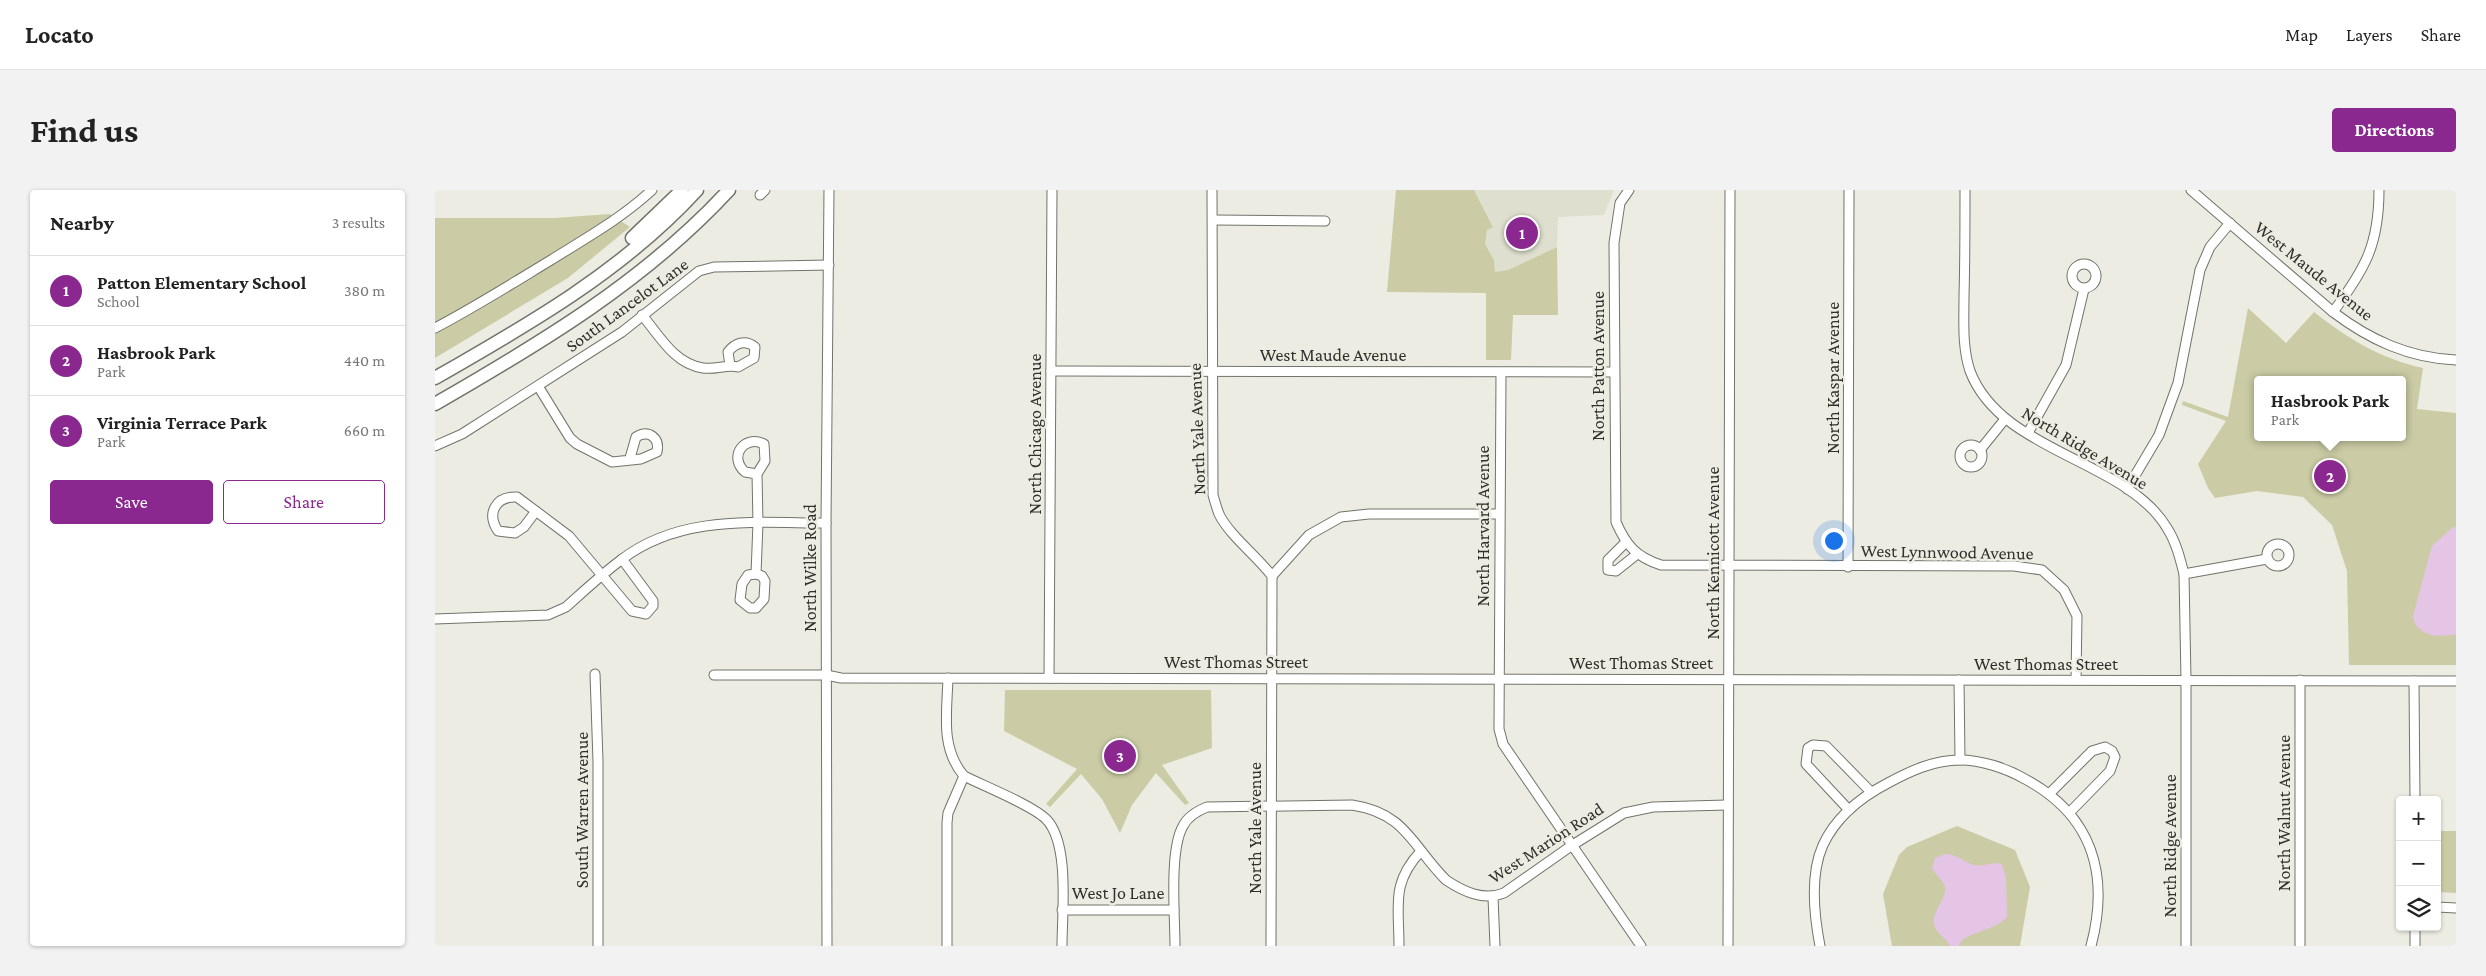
<!DOCTYPE html>
<meta charset="utf-8">
<style>
body{margin:0;font-family:"Crimson Pro",serif;background:#f2f2f2;color:#222}
.controls{position:absolute;right:15px;bottom:15px;display:grid;overflow:hidden;border-radius:5px;box-shadow:0 1px 4px #0004}
.controls button{width:45px;height:45px;display:grid;place-items:center;padding:0;border:0;border-bottom:1px solid #e0e0e0;background:#fff;color:#222;font:25px sans-serif}
.you{position:absolute;left:1398px;top:350px;width:18px;height:18px;margin:-12px;border:4px solid #fff;border-radius:50%;background:#1a73e8;box-shadow:0 0 0 8px #1a73e833}
.badge{display:grid;place-items:center;width:32px;height:32px;border-radius:50%;background:#8a2890;color:#fff;font-size:16px;font-weight:700}
.pin{position:absolute;translate:-50% -50%;border:2px solid #fff;box-shadow:0 1px 5px #0006}
.popup{position:absolute;left:1819px;top:186px;width:152px;height:65px;box-sizing:border-box;display:grid;place-content:center;border-radius:5px;background:#fff;filter:drop-shadow(0 1px 4px #0005);font-size:16px;white-space:nowrap;color:#767676}
.popup b{font-size:19px;color:#222}
.popup::after{content:'';position:absolute;left:50%;top:100%;margin-left:-10px;border:10px solid transparent;border-top-color:#fff}
.list{margin:0;padding:0;list-style:none}
h2{display:flex;justify-content:space-between;align-items:center;height:65px;margin:0;padding:0 20px;font-size:21px}
h2 small{font-size:16px;font-weight:400;color:#767676}
.list li{display:grid;grid-template-columns:32px 1fr auto;gap:15px;align-items:center;box-sizing:border-box;height:70px;padding:0 20px;border-top:1px solid #e0e0e0}
.list b{display:block;font-size:19px;white-space:nowrap}
.list p{margin:0;font-size:16px;white-space:nowrap;color:#767676}
.list em{font-size:16px;font-style:normal;color:#767676}
.actions{display:flex;gap:10px;padding:15px 20px}
.actions a{flex:1;padding:11px 0;border:1px solid #8a2890;border-radius:5px;text-align:center;font-size:18px;color:#8a2890}
.actions .main{background:#8a2890;color:#fff}
.icon{flex:none;width:28px;height:28px;fill:none;stroke:currentColor;stroke-width:2;stroke-linecap:round;stroke-linejoin:round}
.map{position:relative;flex:none;width:2021px;height:756px;overflow:hidden;border-radius:5px}
header{display:flex;align-items:center;gap:30px;box-sizing:border-box;height:70px;padding:0 25px;background:#fff;border-bottom:1px solid #e0e0e0}
header strong{font-size:24px}
nav{display:flex;gap:28px;margin-inline-start:auto;font-size:18px}
.intro{display:flex;align-items:center;justify-content:space-between;box-sizing:border-box;height:120px;padding:0 30px}
h1{margin:0;font-size:35px}
.button{padding:12px 22px;border-radius:5px;background:#8a2890;color:#fff;font-size:18px;font-weight:700}
main{display:flex;gap:30px;padding:0 30px}
aside{flex:1;background:#fff;border-radius:5px;box-shadow:0 1px 4px #0004}
.map>svg:first-child{display:block}
.built{fill:#dfdfcf}
.green{fill:#cbcca5;fill-rule:evenodd}
.water{fill:#e5c5e6}
.lines{fill:none;stroke-linecap:round;stroke-linejoin:round}
.minor-casing{stroke:#72736a;stroke-width:11}
.highway-casing{stroke:#72736a;stroke-width:15}
.minor{stroke:#fff;stroke-width:9}
.highway{stroke:#fff;stroke-width:12}
.labels{text-anchor:middle;dominant-baseline:central;stroke-width:5;stroke-linejoin:round;paint-order:stroke}
.street-label{font-size:18px;fill:#30302d;stroke:#ecece2}
</style>
<header>
<strong>Locato</strong>
<nav><a>Map</a><a>Layers</a><a>Share</a></nav>
</header>
<div class="intro"><h1>Find us</h1><a class="button">Directions</a></div>
<main>
<aside>
<h2>Nearby<small>3 results</small></h2>
<ul class="list">
<li><span class="badge">1</span><div><b>Patton Elementary School</b><p>School</p></div><em>380 m</em></li>
<li><span class="badge">2</span><div><b>Hasbrook Park</b><p>Park</p></div><em>440 m</em></li>
<li><span class="badge">3</span><div><b>Virginia Terrace Park</b><p>Park</p></div><em>660 m</em></li>
</ul>
<div class="actions"><a class="main">Save</a><a>Share</a></div>
</aside>
<div class="map">
<svg width="2021" height="756" viewBox="0 0 2021 756">
<rect width="100%" height="100%" fill="#ecece2"/>
<path class="built" d="M1039,0H1179L1169,25L1123,27L1122,57L1073,80L1060,82L1059,70L1050,54L1049,45L1052,40L1058,36Z"/>
<g class="green">
<path d="M961,0H1039L1058,37L1052,40L1050,54L1059,70L1060,82L1073,80L1122,57L1123,125H1078L1076,170H1051V103L952,102Z"/>
<path d="M175,24L195,37L133,88L0,168V28H119Z"/>
<path d="M1813,118L1851,153L1879,122C1912,148 1946,169 1988,178L1982,219L2021,223V475H1914L1912,381L1897,335L1868,307L1822,301L1780,308L1773,298L1763,274L1791,231L1747,215L1748,211L1793,227ZM1822,190H1968V247H1822Z"/>
<path d="M570,500H776L777,558L727,575L754,613L750,615L721,583L697,615L685,643L667,609L646,584L615,617L611,614L642,579L569,541Z"/>
<path d="M1522,636L1580,660L1595,697L1585,756H1457L1448,704L1464,665L1472,657Z"/>
<path d="M2002,641H2021V703L2002,702Z"/>
</g>
<g class="water">
<path d="M2018,337H2021V444C2004,448 1980,446 1978,426L1997,356Z"/>
<path d="M1510,664C1522,664 1529,672 1539,675C1547,677 1558,671 1567,674L1571,688L1572,727C1558,743 1528,741 1524,756H1515C1511,747 1501,744 1499,734C1497,720 1512,710 1510,697C1509,691 1500,684 1497,678L1500,668Z"/>
</g>
<g class="lines">
<g class="minor-casing">
<g id="minor">
<path d="M777,0L778,305C780,312 782,319 784,324C794,345 822,366 837,386L836,756"/>
<path d="M1194,0L1185,13L1179,53L1181,332C1191,355 1201,367 1226,375L1579,376L1607,380L1629,400L1642,426L1641,490"/>
<path d="M1530,0C1530,35 1530,71 1529,106C1529,131 1527,157 1535,181C1566,263 1691,269 1732,338C1741,352 1745,368 1749,384L1751,490V756"/>
<path d="M1756,0L1898,122C1935,150 1974,168 2021,170"/>
<path d="M325,5L330,0"/>
<path d="M778,30L890,31"/>
<circle cx="1649" cy="86" r="12"/>
<path d="M1898,122C1930,79 1944,55 1944,0"/>
<path d="M207,125C224,145 239,174 268,178C281,180 292,174 303,177L319,168L320,157C310,149 300,153 293,162L295,175"/>
<path d="M0,138C40,117 78,93 116,70C151,48 187,28 217,0"/>
<path d="M616,181L1179,182"/>
<path d="M1066,183L1064,539L1068,554L1206,756"/>
<path d="M103,196L135,248L142,254L177,272L206,269L222,262C225,248 214,239 201,247L195,268"/>
<path d="M1593,243L1631,175L1649,99"/>
<circle cx="1536" cy="266" r="11"/>
<path d="M0,256L27,244L187,142L264,81L279,77L394,75"/>
<path d="M1545,260L1570,229"/>
<path d="M1692,299L1724,245L1743,193L1765,80L1775,57L1795,33"/>
<path d="M101,321L89,337L80,343L63,341C51,323 61,306 82,307L134,346L197,421L211,424L218,416V411L187,369"/>
<path d="M1190,353L1173,370V380L1181,381L1201,365"/>
<circle cx="1843" cy="365" r="11"/>
<path d="M1413,377L1414,0"/>
<path d="M321,384L323,333L322,284L330,271L329,254C309,244 293,267 310,282L322,284"/>
<path d="M321,384L327,386L330,391L329,409L321,418H315L305,410L307,394L313,385Z"/>
<path d="M1749,384L1832,369"/>
<path d="M837,386L874,345L906,327L934,324H1064"/>
<path d="M0,429L113,425L131,417C149,401 167,384 186,370C245,324 322,333 391,333"/>
<path d="M160,484L163,571V756"/>
<path d="M279,485H391L406,488L2021,491"/>
<path d="M513,488C512,523 505,558 529,586C549,596 597,615 611,629C635,653 627,723 627,756"/>
<path d="M614,488L617,0"/>
<path d="M1524,490L1525,570"/>
<path d="M1865,490V756"/>
<path d="M1979,491L1980,610"/>
<path d="M1614,604L1657,561L1670,557L1677,561L1680,567L1675,581L1635,622"/>
<path d="M1414,620L1371,574L1373,558L1378,555L1391,556L1436,602"/>
<path d="M1058,707L1060,756"/>
<path d="M2002,717L2021,718"/>
<path d="M627,720H739"/>
<path d="M1980,737V756"/>
<path d="M392,756L391,333L394,0"/>
<path d="M512,756V633L513,623L529,586"/>
<path d="M740,756C740,727 734,660 748,636C753,626 762,621 772,617L917,615C971,623 977,656 1011,690C1029,702 1049,711 1069,703L1136,656L1189,623L1218,617L1292,615"/>
<path d="M964,756C964,715 956,693 986,661"/>
<path d="M1293,756L1295,0"/>
<path d="M1385,756C1379,725 1375,684 1388,655C1401,627 1426,607 1453,593C1475,581 1499,570 1525,570C1546,570 1571,578 1590,589C1657,625 1675,684 1656,756"/>
</g>
</g>
<g class="highway-casing">
<g id="highway">
<path d="M197,48L247,0"/>
<path d="M0,188C93,135 189,80 262,0"/>
<path d="M0,214C106,153 210,91 294,0"/>
</g>
</g>
<use href="#minor" class="minor"/>
<use href="#highway" class="highway"/>
</g>
<g class="labels">
<g class="street-label">
<text transform="translate(1879 81) rotate(39)">West Maude Avenue</text>
<text transform="translate(192 115) rotate(-36)">South Lancelot Lane</text>
<text x="898" y="165">West Maude Avenue</text>
<text transform="translate(1163 176) rotate(-90)">North Patton Avenue</text>
<text transform="translate(1398 188) rotate(-90)">North Kaspar Avenue</text>
<text transform="translate(762 239) rotate(-92)">North Yale Avenue</text>
<text transform="translate(600 244) rotate(-90)">North Chicago Avenue</text>
<text transform="translate(1650 258) rotate(31)">North Ridge Avenue</text>
<text transform="translate(1048 336) rotate(-90)">North Harvard Avenue</text>
<text transform="translate(1512 362) rotate(1)">West Lynnwood Avenue</text>
<text transform="translate(1278 363) rotate(-90)">North Kennicott Avenue</text>
<text transform="translate(375 378) rotate(-90)">North Wilke Road</text>
<text x="801" y="472">West Thomas Street</text>
<text x="1206" y="473">West Thomas Street</text>
<text x="1611" y="474">West Thomas Street</text>
<text transform="translate(147 620) rotate(-90)">South Warren Avenue</text>
<text transform="translate(1849 623) rotate(-90)">North Walnut Avenue</text>
<text transform="translate(820 638) rotate(-90)">North Yale Avenue</text>
<text transform="translate(1111 653) rotate(-33)">West Marion Road</text>
<text transform="translate(1735 656) rotate(-90)">North Ridge Avenue</text>
<text x="683" y="703">West Jo Lane</text>
</g>
</g>
</svg>
<div class="controls">
<button>+</button>
<button>−</button>
<button><svg class="icon" aria-label="layers" viewBox="0 0 24 24"><path d="M12 4l9 5-9 5-9-5zM3 14l9 5 9-5"/></svg></button>
</div>
<div class="you"></div>
<div class="pin badge" style="left:1087px;top:43px">1</div>
<div class="pin badge" style="left:1895px;top:286px">2</div>
<div class="popup"><b>Hasbrook Park</b>Park</div>
<div class="pin badge" style="left:685px;top:566px">3</div>
</div>
</main>
